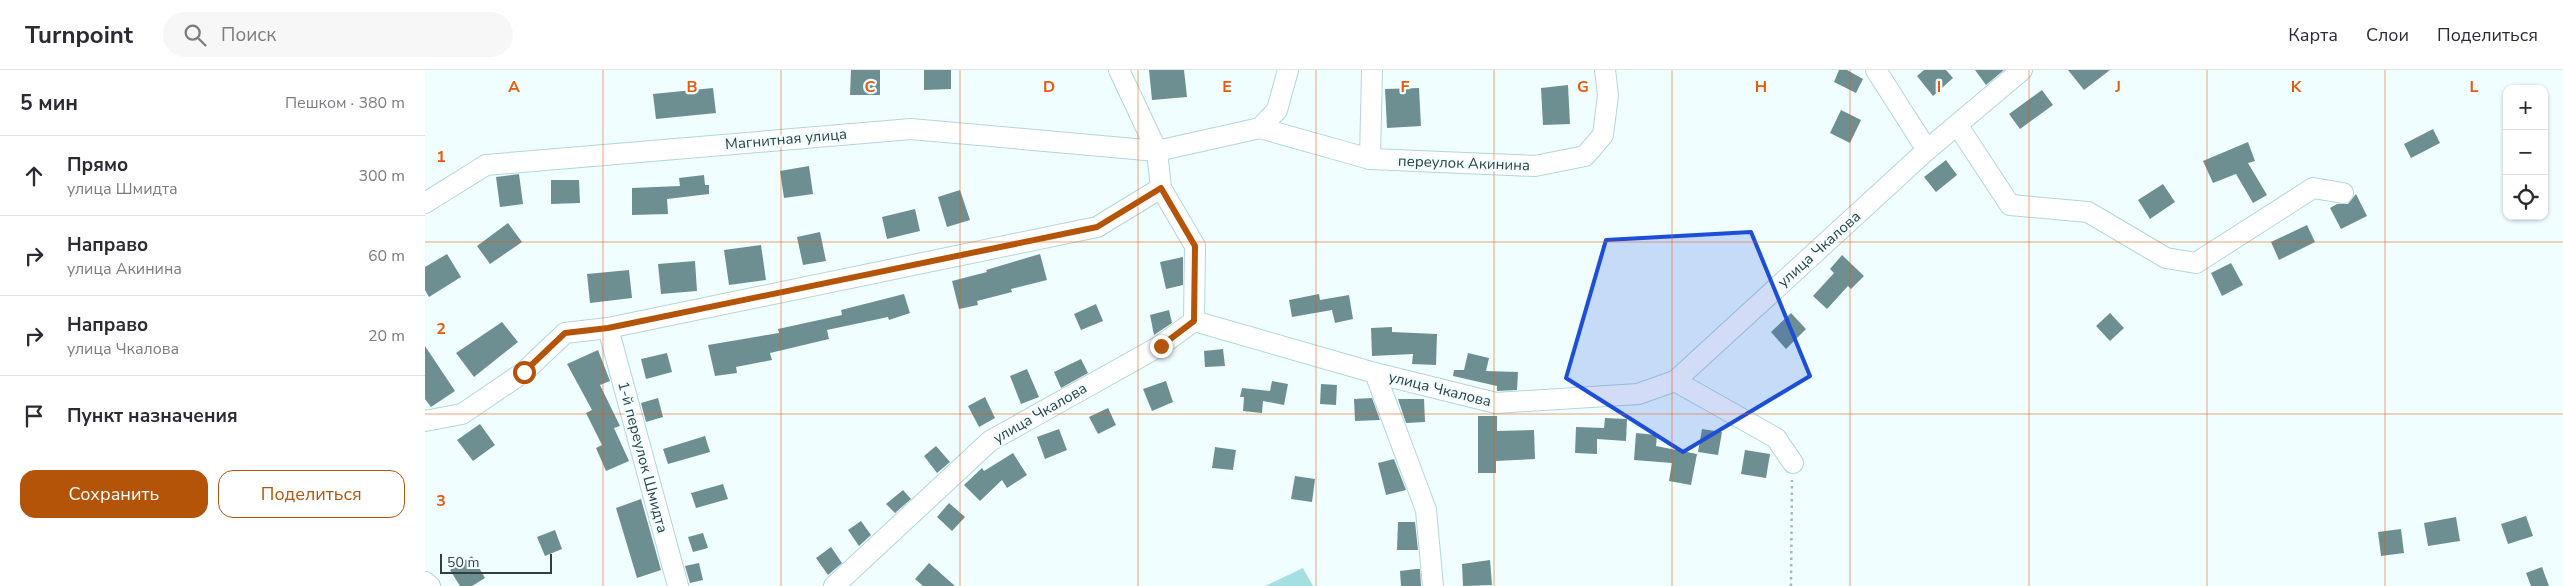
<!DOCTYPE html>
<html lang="ru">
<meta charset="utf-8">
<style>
body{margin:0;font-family:"Nunito Sans",sans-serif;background:#f7f7f7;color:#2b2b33}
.controls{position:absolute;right:15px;top:15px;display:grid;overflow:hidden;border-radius:10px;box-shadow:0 1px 4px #0004}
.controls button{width:45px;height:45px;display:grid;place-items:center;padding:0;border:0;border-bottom:1px solid #e1e1e2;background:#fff;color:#2b2b33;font:25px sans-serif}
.scale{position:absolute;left:15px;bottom:12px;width:112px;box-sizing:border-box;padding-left:5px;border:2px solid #313f40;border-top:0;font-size:14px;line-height:18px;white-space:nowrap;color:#313f40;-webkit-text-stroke:4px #f0feff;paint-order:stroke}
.stop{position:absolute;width:15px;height:15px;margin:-11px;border:4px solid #b35409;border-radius:50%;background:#fff}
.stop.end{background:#b35409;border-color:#fff;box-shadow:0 1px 5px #0008}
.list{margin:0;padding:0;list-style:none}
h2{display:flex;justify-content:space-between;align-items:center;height:65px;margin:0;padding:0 20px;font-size:21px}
h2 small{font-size:16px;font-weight:400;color:#7c7c81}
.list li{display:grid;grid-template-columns:32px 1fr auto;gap:15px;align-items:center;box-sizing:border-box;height:80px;padding:0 20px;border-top:1px solid #e1e1e2}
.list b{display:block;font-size:19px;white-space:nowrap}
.list p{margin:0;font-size:16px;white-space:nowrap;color:#7c7c81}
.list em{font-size:16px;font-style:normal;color:#7c7c81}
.actions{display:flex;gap:10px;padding:15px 20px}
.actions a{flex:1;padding:11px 0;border:1px solid #b35409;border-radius:15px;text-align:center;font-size:18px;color:#b35409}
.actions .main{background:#b35409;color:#fff}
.icon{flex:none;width:28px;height:28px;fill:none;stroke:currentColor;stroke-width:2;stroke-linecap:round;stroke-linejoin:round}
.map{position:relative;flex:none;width:2138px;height:516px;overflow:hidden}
header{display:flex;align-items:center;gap:30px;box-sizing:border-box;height:70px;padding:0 25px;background:#fff;border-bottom:1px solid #e1e1e2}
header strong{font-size:24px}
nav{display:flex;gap:28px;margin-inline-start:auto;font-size:18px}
.search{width:350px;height:45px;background:#f7f7f7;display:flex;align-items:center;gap:12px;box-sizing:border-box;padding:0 18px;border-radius:28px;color:#7c7c81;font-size:19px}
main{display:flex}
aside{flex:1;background:#fff}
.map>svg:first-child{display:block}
.green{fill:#a4e0e2}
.building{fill:#6e8f91}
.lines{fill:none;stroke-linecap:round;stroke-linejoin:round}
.minor-casing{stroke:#b3d6d8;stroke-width:22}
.path{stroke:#a7b5b6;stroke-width:2.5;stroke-dasharray:2.5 4;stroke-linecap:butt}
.minor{stroke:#fff;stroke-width:20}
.route{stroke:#b35409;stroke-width:6}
.marked{fill:#1d4ed8;fill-opacity:0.2;stroke:#1d4ed8;stroke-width:4;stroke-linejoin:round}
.grid{fill:none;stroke:#e8590c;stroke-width:1;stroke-opacity:0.55}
.labels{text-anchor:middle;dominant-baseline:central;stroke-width:4.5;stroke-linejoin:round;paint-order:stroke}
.street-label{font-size:15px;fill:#313f40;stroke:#f0feff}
.grid-label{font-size:16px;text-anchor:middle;font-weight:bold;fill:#e8590c;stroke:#f0feff;stroke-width:4.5;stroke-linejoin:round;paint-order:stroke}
</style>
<header>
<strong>Turnpoint</strong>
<div class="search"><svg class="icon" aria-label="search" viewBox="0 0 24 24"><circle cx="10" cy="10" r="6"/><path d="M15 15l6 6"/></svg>Поиск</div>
<nav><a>Карта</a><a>Слои</a><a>Поделиться</a></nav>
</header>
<main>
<aside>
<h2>5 мин<small>Пешком · 380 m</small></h2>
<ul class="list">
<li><svg class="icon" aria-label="ahead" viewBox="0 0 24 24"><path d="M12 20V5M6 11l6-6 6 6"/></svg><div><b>Прямо</b><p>улица Шмидта</p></div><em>300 m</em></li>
<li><svg class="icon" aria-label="right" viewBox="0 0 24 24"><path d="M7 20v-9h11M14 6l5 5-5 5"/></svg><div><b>Направо</b><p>улица Акинина</p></div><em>60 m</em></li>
<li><svg class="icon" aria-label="right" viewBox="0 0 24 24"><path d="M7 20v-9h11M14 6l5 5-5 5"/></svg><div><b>Направо</b><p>улица Чкалова</p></div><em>20 m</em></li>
<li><svg class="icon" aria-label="arrive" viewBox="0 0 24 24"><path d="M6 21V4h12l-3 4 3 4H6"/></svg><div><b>Пункт назначения</b></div></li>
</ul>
<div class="actions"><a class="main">Сохранить</a><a>Поделиться</a></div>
</aside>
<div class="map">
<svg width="2138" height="516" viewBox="0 0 2138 516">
<rect width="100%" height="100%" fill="#f0feff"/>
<path class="green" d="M878,498L888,516H840Z"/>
<g class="building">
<path d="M426,0H455V25H425Z"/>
<path d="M499,0H526V19L499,20Z"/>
<path d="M724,0H759L762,27L727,30Z"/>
<path d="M1414,0H1422L1438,9L1431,23L1409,12Z"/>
<path d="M1499,0H1521L1528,8L1508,26L1492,6Z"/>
<path d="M1550,0H1579L1561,15Z"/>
<path d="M1643,0H1685L1659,20Z"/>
<path d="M1143,15L1145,54L1118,55L1116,18Z"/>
<path d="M288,18L291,43L231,49L228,24Z"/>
<path d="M994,18L996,56L962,58L960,19Z"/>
<path d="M1617,20L1628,35L1595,59L1584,44Z"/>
<path d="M1416,40L1436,50L1425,73L1405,63Z"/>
<path d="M2008,59L2015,73L1986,88L1979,74Z"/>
<path d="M1823,72L1830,91L1823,93L1842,125L1828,133L1811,104L1788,113L1778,91Z"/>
<path d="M1521,90L1532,105L1511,122L1499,107Z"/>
<path d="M384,96L388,124L359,128L355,101Z"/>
<path d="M94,104L98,134L75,137L71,107Z"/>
<path d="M279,105L280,115H284V124L242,129L243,144L207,145V118L255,116L254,108Z"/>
<path d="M126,110H154L155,133L126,134Z"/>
<path d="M1738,114L1750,132L1725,149L1713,130Z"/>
<path d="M535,120L545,150L522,157L513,127Z"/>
<path d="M1931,124L1942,146L1916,159L1905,138L1912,134H1923Z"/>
<path d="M490,139L495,161L462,169L457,147Z"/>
<path d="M83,153L97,172L65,194L52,176Z"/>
<path d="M1882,155L1890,172L1854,190L1846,172Z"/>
<path d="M395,162L401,191L378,195L372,167Z"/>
<path d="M336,175L341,210L304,215L299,180Z"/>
<path d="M22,184L36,207L4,227L0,220V197Z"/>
<path d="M615,184L622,210L586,219L587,222L552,231L553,235L534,239L527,211L562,202L561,200Z"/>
<path d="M1417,185L1439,206L1426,219L1423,216L1402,239L1388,226L1409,203L1405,199Z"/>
<path d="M758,187V215L741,219L735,192Z"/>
<path d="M270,191L272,221L236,224L233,194Z"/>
<path d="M1806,193L1818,215L1797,226L1786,203Z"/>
<path d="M204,200L207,228L165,233L162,204Z"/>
<path d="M479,224L485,243L464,250L463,247L402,260L404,269L345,283L347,290L311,297L312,303L290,306L283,275L354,263L353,259L417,245L416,240Z"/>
<path d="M894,224L895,230L924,225L928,249L910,253L907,240L867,247L864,230Z"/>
<path d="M671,234L678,251L656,260L649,244Z"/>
<path d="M744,240L747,253L729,265L725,245Z"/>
<path d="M1366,243L1381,259L1361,279L1346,262Z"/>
<path d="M1685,243L1699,258L1685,271L1671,256Z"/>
<path d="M77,252L93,272L49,307L31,283Z"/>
<path d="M967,257V262L1012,264L1011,295L987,294L988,284L947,286L946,258Z"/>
<path d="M0,276L30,321L6,337L0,329Z"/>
<path d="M798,279L800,296L780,297L779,281Z"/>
<path d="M173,280L185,311L175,315L195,356L189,358L204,391L181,401L171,378L177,375L161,343L167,340L142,294Z"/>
<path d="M242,283L247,302L221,309L216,289Z"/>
<path d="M1043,283L1064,288L1061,301L1093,302L1092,320L1072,321V316L1028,306L1029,300H1039Z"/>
<path d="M656,289L663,303L636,318L629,302Z"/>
<path d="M602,299L614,327L596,334L585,306Z"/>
<path d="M741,311L748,332L727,341L718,319Z"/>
<path d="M847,311L863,314L859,335L838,331L837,343L818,341L819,327H815L817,318L845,321Z"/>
<path d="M896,314L912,315L911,335L895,334Z"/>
<path d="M560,327L570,348L554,357L543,336Z"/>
<path d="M233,328L238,347L221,352L216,333Z"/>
<path d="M947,328L955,350L930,351L929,329Z"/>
<path d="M973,329H999L1000,352L981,353Z"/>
<path d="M683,338L691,355L673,364L664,347Z"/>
<path d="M1053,346H1072V361L1109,360L1110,389L1071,391V403H1053Z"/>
<path d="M1180,348L1202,349L1201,371L1172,369V384L1150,383L1151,357L1179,358Z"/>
<path d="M55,354L70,375L48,391L32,370Z"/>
<path d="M634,359L642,380L620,389L612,367Z"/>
<path d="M1277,359L1297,362L1293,385L1273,382Z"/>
<path d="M1211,363L1232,365L1231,376L1272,384L1266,415L1244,411L1247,393L1209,390Z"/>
<path d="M280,366L285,382L243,394L238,379Z"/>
<path d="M511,376L525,392L512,403L499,386Z"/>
<path d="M790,377L811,380L808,400L787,398Z"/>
<path d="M1320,380L1345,384L1341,408L1316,404Z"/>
<path d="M588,383L602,405L582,418L577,410L555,431L539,415L557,398L559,401Z"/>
<path d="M969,389L981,420L961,425L953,393Z"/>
<path d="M870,406L890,409L887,432L866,429Z"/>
<path d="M298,414L303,429L271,438L266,423Z"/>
<path d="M478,420L486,429L470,443L461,434Z"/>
<path d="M216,429L236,500L212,508L191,438Z"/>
<path d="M524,433L540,447L527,461L512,447Z"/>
<path d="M2101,446L2108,466L2083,474L2076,454Z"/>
<path d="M2031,447L2035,471L2003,476L1999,453Z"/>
<path d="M436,451L446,465L434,476L423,460Z"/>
<path d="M973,452H990L993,480H972Z"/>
<path d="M1976,459L1979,483L1956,486L1953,462Z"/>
<path d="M130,460L137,479L120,486L112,467Z"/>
<path d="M278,463L283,478L268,482L263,467Z"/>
<path d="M406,477L417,493L403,505L391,488Z"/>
<path d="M47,486L60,508L47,516H35L25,500Z"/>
<path d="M1065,490L1067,515L1038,516L1037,494Z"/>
<path d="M274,493L278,510L265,513L260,496Z"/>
<path d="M504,493L530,516H498L490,509Z"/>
<path d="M2117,497L2124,516H2106L2101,503Z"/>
<path d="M991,499H995L996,516H976L975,501Z"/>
</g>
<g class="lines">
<g class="minor-casing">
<g id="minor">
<path d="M694,0L732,81L736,118L770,176L769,251"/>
<path d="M1451,0L1502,80"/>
<path d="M1533,56L1585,135L1663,142L1741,188L1771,193L1888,118L1918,123"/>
<path d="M835,58L945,89L1110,96L1160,86L1178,65L1183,25L1180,0"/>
<path d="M945,89L947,0"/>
<path d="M0,133L61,95L486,59L732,81L835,58L852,40L863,0"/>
<path d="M183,258L253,516"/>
<path d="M950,303L1001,440L1008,516"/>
<path d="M1250,311L1351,368L1368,393"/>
<path d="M0,351L37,344L99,302L140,263L183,258L672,157L736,118"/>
<path d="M0,512L5,516"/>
<path d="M409,516L565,371L735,276L769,251L950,303L1071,333L1213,324L1250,311L1502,80L1597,0"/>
</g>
</g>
<path class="path" d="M1366,516L1367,410"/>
<use href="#minor" class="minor"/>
</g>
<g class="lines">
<path class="route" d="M99,302L140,263L183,258L672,157L736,118L770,176L769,251L736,276"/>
</g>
<path class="marked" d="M1326,162L1385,306L1258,382L1141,308L1181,170Z"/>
<path class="grid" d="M178,0V516M356,0V516M535,0V516M713,0V516M891,0V516M1069,0V516M1247,0V516M1425,0V516M1604,0V516M1782,0V516M1960,0V516M0,172H2138M0,344H2138"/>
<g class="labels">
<g class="street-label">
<text transform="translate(361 69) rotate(-5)">Магнитная улица</text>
<text transform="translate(1039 93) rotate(2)">переулок Акинина</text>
<text transform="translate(1394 179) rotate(-42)">улица Чкалова</text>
<text transform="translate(1015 319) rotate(14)">улица Чкалова</text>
<text transform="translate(615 343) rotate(-30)">улица Чкалова</text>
<text transform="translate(218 387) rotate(75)">1-й переулок Шмидта</text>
</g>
</g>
<g class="grid-label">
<text x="89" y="22">A</text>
<text x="267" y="22">B</text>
<text x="445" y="22">C</text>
<text x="624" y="22">D</text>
<text x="802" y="22">E</text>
<text x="980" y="22">F</text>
<text x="1158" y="22">G</text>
<text x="1336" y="22">H</text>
<text x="1514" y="22">I</text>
<text x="1693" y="22">J</text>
<text x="1871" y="22">K</text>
<text x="2049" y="22">L</text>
<text x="16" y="92">1</text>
<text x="16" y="264">2</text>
<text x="16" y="436">3</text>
</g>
</svg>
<div class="controls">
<button>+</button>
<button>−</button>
<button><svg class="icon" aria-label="locate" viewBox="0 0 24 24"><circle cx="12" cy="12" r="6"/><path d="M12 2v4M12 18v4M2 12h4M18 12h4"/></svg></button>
</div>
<div class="scale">50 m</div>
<div class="stop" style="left:99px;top:302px"></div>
<div class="stop end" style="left:736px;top:276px"></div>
</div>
</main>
